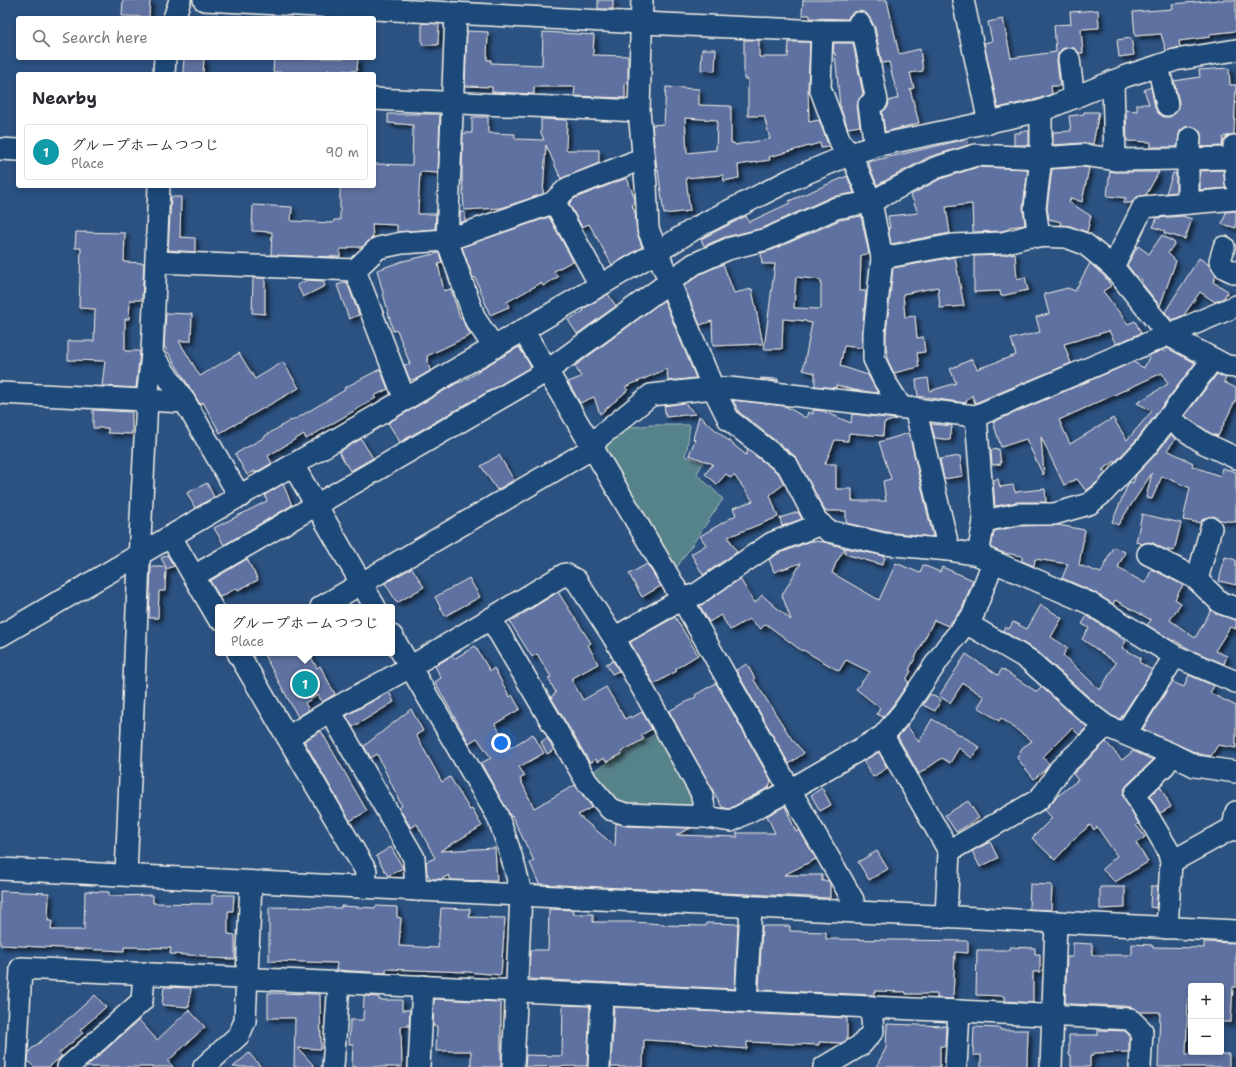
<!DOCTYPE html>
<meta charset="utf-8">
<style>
body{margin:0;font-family:"Shantell Sans","Klee One",sans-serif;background:#f2f2f3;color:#2b2b33}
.controls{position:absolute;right:12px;bottom:12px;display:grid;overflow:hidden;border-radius:4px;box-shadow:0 2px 6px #0003}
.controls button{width:36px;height:36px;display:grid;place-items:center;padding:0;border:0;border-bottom:1px solid #e1e1e2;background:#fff;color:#2b2b33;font:20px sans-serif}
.you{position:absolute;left:501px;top:743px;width:14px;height:14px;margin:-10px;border:3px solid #fff;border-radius:50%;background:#1a73e8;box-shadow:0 0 0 6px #1a73e833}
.badge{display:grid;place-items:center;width:26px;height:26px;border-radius:50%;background:#7c3aed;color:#fff;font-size:13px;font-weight:700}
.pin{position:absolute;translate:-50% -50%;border:2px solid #fff;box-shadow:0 1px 4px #0006}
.popup{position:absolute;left:215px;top:604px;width:180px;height:52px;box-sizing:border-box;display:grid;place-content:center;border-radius:4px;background:#fff;filter:drop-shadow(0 1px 3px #0005);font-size:13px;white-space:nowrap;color:#7c7c81}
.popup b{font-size:15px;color:#2b2b33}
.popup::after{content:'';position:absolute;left:50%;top:100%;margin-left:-8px;border:8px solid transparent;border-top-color:#fff}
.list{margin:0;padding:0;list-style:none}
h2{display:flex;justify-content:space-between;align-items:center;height:52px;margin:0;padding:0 16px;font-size:17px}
h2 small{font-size:13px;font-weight:400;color:#7c7c81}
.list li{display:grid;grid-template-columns:26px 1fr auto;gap:12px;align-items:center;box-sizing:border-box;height:56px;margin:0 8px 8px;padding:0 8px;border:1px solid #e1e1e2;border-radius:4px}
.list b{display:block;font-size:15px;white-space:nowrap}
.list p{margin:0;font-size:13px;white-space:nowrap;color:#7c7c81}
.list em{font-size:13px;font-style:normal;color:#7c7c81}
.icon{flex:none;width:22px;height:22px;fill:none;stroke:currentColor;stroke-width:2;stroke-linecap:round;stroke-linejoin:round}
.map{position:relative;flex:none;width:1236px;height:1067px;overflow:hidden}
.search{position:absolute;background:#fff;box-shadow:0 2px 6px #0003;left:16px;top:16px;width:360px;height:44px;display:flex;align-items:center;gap:10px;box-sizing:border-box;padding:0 14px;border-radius:4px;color:#7c7c81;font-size:15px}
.panel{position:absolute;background:#fff;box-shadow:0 2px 6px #0003;left:16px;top:72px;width:360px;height:116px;border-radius:4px}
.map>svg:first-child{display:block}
.green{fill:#57828a;stroke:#a6bab9}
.building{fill:#5f71a0;stroke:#f4f1e8;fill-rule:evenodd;filter:url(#shadow)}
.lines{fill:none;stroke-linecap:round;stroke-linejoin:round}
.minor-casing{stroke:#f4f1e8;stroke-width:24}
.minor{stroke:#1f4a7a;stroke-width:21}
</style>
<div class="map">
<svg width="1236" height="1067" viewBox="0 0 1236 1067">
<defs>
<filter id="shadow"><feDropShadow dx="3.5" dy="3.5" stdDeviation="2" flood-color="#0009"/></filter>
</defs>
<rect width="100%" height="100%" fill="#2c5282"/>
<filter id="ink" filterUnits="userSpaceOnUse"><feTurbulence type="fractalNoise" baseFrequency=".025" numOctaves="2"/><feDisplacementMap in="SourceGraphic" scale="8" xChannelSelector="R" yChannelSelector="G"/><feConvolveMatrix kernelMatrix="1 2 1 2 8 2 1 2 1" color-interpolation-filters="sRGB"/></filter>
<g filter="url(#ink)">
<g class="green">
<path d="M651,425H690L687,449L685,456L703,462L697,474L723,499L673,573L599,444L616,429Z"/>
<path d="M662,730L701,814L627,810L587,775Z"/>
</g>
<g class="building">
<path d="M123,0H150L149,17L122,16Z"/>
<rect x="598" y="0" width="15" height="9"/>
<path d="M803,0H887L899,54L920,49L923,71L910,73L914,88L910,89L919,123L885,132L882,112L888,107L889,101L898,98L889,62L882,63L875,28L870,18L866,13L860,11L854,12L849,16L848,19L810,18V15H802Z"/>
<path d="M1220,0H1236V31L1210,34V37L1179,41L1180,47L1166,51L1161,34L1135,36L1133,12L1173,9L1172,4Z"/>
<path d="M1098,10L1099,28L1081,29L1083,53H1079L1074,48L1068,47L1062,49L1058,54L1057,61L1060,86H1051L1052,94L1037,99L998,108L984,43L992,41L988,22L1003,19L1011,58L1056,52L1054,25L1071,24L1070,12Z"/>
<path d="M422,23L439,24L438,45H422Z"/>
<path d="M467,31L488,32L487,60H491V63L542,65L543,32L594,35L593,55L628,56V84L625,83V98L574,96L575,87H534V94L492,92V87L465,86Z"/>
<path d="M1131,38L1134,55L1119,57L1117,40Z"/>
<path d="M744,40H759V57H788L789,42H810L808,88L809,122L819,120L829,147L821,148L820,143L769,157L770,160L738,165L739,178L724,181L723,175L686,178L690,211L664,214L658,170H657L652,125L664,124L666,87L699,89V105L731,106V143H734L735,145L770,139L764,116H748V79H744ZM685,118L717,120L716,150L687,153Z"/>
<path d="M834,43H853L863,94L859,99L857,106L860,126L848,128L840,107L835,53H833Z"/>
<path d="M702,49H716L715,71L701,70Z"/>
<path d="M184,58H204L203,74L183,73Z"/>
<path d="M274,58H358L357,71L328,70V74L273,72Z"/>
<path d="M1229,68L1230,85H1236L1234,134L1223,137L1222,146L1201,147V133L1197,128L1191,126L1185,127L1180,131L1177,147H1151V142L1127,141L1126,110L1137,111V104H1149L1144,90L1151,87L1155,108L1158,113L1164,117H1170L1175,113L1179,108V102L1174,81L1200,77L1199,70Z"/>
<path d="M1084,112H1099L1093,144L1082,143L1053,145V132L1071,131L1069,116L1084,114Z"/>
<path d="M388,114H440L438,173L420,172L418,214H436L435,229L397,232V225L372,224L373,238L362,247H349V249H340V257L271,255L272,232L252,231L253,205L292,207L291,221L333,223L334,220H340V187H374V164L412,165L413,125L388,123Z"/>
<path d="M472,117H488V133L515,134V139L544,140L541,133V119L567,120L566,150H599V163L561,179L546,145L543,194L501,208L464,210L462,174L463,133H472Z"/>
<path d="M1020,131H1029V145H1014V133H1020Z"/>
<path d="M967,139L969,145L929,157L877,185L868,162Z"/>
<path d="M978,167L1028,169L1023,207L1025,225L1009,227L1010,229L1001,231L973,232L972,204L946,207L950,233L891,244L888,228H890L888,216L918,213L911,195L940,179Z"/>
<path d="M1083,167L1089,168L1082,202L1071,198L1069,202L1091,216L1087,232L1070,226L1060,225L1061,222L1049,219L1047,208L1052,169Z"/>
<path d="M1223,170L1226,188L1200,190V171Z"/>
<path d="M1110,171L1115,172H1159L1146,195L1137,197L1131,203H1123L1126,198L1107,196Z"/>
<path d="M1173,173H1176V192L1166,193Z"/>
<path d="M847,176L854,193L831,197L763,228L725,237L704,246L701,239L746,216L749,222L790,203L789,201Z"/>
<path d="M627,178L635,199V204L632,205L635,213L637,233L642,247L612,265L589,224L582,227L569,204L575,198Z"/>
<path d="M171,197H181L180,237L195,238V252L168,250Z"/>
<path d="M1236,211V228L1222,224L1226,212Z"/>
<path d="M460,212H465V221L460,223Z"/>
<path d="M861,216L869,254L861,255L860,291H866L862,332V348L844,346L840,366L868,375L878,393L854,390L836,385V388L815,386V373L803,370L812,323L806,322V321L783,319L782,349H764L775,264H762L761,253L772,250L840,220ZM796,277L821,280V309L794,308Z"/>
<path d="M1182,216L1192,219L1185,239L1164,233L1165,231L1153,227L1157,218Z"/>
<path d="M549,217L573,261L554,271L558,277L543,286L541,283L507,302L509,307L490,315L475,277L473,278L462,247Z"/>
<path d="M76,232L125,233L124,262L144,263L142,300H130L129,319H125V351H140L136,388L102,386L105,361L68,360V341H94L95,309L79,308L81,248H75Z"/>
<path d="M1162,235L1175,243L1168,253L1176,261L1160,306L1141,282L1142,280L1135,275L1127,265L1138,246L1149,254Z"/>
<path d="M439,253L442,263L438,264L444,291L451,289L460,318L462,317L465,326L471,335L427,356L430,371L418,378L410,380L404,365L410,364L397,330L393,331L377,270L403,261Z"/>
<path d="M1015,253L1017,279L1025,277L1028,290L1001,296L1000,291L974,292V256L1003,255Z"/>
<path d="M955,257L964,306L940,308L938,287L903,294L905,317L915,316L917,338L923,337L925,352L917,353L919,367L894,373L888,361L887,350H886V334L893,268Z"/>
<path d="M1199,258L1208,264L1216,276L1213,282L1228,291L1224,298L1215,302L1200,292L1184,315L1172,320L1165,312Z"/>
<path d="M1090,263L1106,278L1111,286L1103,291L1128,324L1135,321L1141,333L1116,344L1109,331L1064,344L1071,363L975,403L972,395L965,403L918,396L916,380L928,378L930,391L956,383L950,369L972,359L977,369L1016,355L1011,339L1040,332L1036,317L1049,314L1044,294L1068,288L1075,291Z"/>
<path d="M723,264L734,293L752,289L763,344L713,346L712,321L700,325L684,286L700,274Z"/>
<path d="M253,278H265V314L252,313Z"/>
<path d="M307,280L323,281L325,286L303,297L297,285Z"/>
<path d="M347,282L359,315L349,319L337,285Z"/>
<path d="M608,294L616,306L577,334L568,320L584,311L583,309Z"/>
<path d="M664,300L696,378L668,381L667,369L625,387L628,390L600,414L594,397L580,403L568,382L581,377L575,366Z"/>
<path d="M166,313L192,314L191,341H179L200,376L239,353L255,379L283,362L299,388L220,433L203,402L200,404L164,346Z"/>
<path d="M519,347L531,367L400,442L388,423L459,382V383L480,371L479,370Z"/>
<path d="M1167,348L1195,363L1138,438L1117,460L1102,470L1107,472L1095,484L1086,491L1077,479L1064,485L1041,437L1044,474L1043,475L1026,439L1001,447L993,422L1133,362L1144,368L1150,355L1162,350L1165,352ZM1162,373L1168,384L1137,403L1152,411L1127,440L1113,418L1070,444L1059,420Z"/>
<path d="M380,369L388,389L374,396L376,398L306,439L304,434L268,456L272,463L255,473V471L247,475L235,454L265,437V436L291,420L292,421L345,390L344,388Z"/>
<path d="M1217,374L1226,378L1224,382L1236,388V399L1218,436L1210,433L1185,416Z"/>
<path d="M761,378L778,379V381L760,379Z"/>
<path d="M733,400L785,406L806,418L808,412L813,414V410L823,411L851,423L852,414L896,419L884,423L883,436L849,433L848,441L835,440L825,464H836V489H852V501H886L883,481L891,479L879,442L909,433L933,537L886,532L846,523V511H825L796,457L739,412Z"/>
<path d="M684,403L696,414L666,417L664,406Z"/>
<path d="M93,410L132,412V434L108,433V428H93Z"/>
<path d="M699,416L746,455L748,450L779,474L784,484L770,495L778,517L728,537L737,552L703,575L691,554L706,545L700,536L736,515L733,508L753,501L734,475L731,478L726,474L717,484L705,474L713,464L689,455L695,440L693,439Z"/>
<path d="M931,424L952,426L950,440L935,438Z"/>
<path d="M1171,435L1176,439L1167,450L1193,463L1192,466L1220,476L1222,468L1236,472V522L1220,520L1214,516L1208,517L1203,519L1201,523L1183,520L1190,488L1162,476L1152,499L1146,498L1152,473L1118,525L1112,522L1129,482L1133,483L1136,475L1156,454Z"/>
<path d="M361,439L373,458L350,471L339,452Z"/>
<path d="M999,449L1001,464L992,465L991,450Z"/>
<path d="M499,455L514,480L497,490L481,466Z"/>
<path d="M960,456L963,476L944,479L940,459Z"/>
<path d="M998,479L1000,487L1013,485L1015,492L1045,489L1046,502H1018L995,506L993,480Z"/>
<path d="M207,483L214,497L195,508L187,493Z"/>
<path d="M283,484L292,505L224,545L214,528L267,501L265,495Z"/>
<path d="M798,512L802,519L782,526L780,518Z"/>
<path d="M1142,514L1181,523L1174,551L1164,549L1153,543L1148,542L1142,544L1136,542Z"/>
<path d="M1058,525L1085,530L1079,565L1101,573L1113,547L1125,552L1118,568L1145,583L1152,569L1183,585L1175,599L1181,603L1170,620L1195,638L1211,610L1217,614L1236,620V629L1230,627L1215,651L1227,656L1224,664L1189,649L1174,640L1173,641L1147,625L1151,620L1115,600L1113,604L1094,592L1062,578L1068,564L1035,559L1034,566L1022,561V556L1004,553L991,548L994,531L1019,526Z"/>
<path d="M811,541L824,542L845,548L836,563L832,573L879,600L896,563L920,573L923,565L940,572L942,567L973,580L962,609L948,626L934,620L909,670L911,671L906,680L909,682L893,705L883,717L877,714L880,708L856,689L870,672L846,660L839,671L803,650L802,651L766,624L761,629L749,619L730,630L721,615L709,622L700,606L740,579L755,603L762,595L791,620L782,595L801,563L774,572L769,559L778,554Z"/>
<path d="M845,548L880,555L885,558L882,565L845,554Z"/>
<path d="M167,555L174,566L167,569L161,558Z"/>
<path d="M1225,557L1236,560V585L1219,581Z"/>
<path d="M247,559L258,580L238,590L237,588L220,597L210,581Z"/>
<path d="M647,564L661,586L642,597L629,574Z"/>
<path d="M151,567H166L165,591H159L158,618H149Z"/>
<path d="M412,568L424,587L397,603L385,583Z"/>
<path d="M469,578L480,597L445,616L435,597Z"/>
<path d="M558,592L591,643L588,645L598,664L571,679L583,700L606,687L625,719L630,716L631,718L642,712L652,729L641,735L644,739L621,752L622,754L606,762L604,758L597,762L596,759L590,763L551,697L556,693L548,678L551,677L537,654L532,657L510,622Z"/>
<path d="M1041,605L1062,618L1051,637L1068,648L1063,655L1100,690L1116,663L1082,639L1089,628L1082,624L1087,616L1126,641L1122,648L1141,658L1139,662L1152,670L1120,719L1112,716L1094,702L1037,651L1003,631L1005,627L1009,629L1013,622L1027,629Z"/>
<path d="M675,617L698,655L675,669L677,671L654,684L630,642Z"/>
<path d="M475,646L490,671L494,668L510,697L512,695L520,709L495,724L510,748L533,734L544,753L519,767L525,776L520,779L534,808L575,785L592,807L578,815L615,846L616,823L626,826L691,828L676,835L738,837L736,833H775L767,816L785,806L796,832L799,830L816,859L784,875H822V881H829L830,883V898L539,884L530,863L534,861L512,816L511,817L481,763L491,758L477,738L469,743L435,682L441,678L435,666L452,656L454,659Z"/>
<path d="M263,653H309L317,668L320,666L335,694L322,702L318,695L305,703L309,710L298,717Z"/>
<path d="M966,654L998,675L1002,669L1037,692L1042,687L1087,727L1079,735L1072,728L1043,757L1049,764L1045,770L1034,779L1017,758L1022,748L1032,741L1001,718L999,721L978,707L984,697L963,683L950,703L939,696Z"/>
<path d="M613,661L619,671L612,674L606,664Z"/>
<path d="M747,664L755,679L754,680L791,738L804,753L789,764L736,670Z"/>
<path d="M1189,675L1214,686L1210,693L1236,706V748L1218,745L1211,756L1199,754L1143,729L1172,682L1184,687Z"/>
<path d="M716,683L771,781L769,787L729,809L722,807L669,711L696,697L695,695Z"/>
<path d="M389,692L394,702L353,727L346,716Z"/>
<path d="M930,694L941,700L935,711L923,705Z"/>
<path d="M411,709L423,731L416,735L442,782L450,777L470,810L472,809L482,826L440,851L495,848L497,881L451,880L449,875L442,879H430L427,873L426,862L435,858L417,824L411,828L399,808L402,806L377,754L371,758L364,746Z"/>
<path d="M932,719L969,740L980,748L972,758L959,748L950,763L942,758L919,774L898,737L907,726L919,742Z"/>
<path d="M321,731L367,811L350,821L304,741Z"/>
<path d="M547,738L554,750L547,754L541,742Z"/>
<path d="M1106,742L1122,760L1133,751L1153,760L1127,785L1124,790L1123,795L1125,800L1139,824L1136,825L1145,837L1136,843L1148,862L1115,882L1102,869L1117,856L1097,827L1094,830L1090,825L1068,844L1069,845L1055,860L1032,838L1052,818L1045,810L1058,795V796L1078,780L1073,774Z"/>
<path d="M879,752L887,768L873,777L863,761Z"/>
<path d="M1160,786L1171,807L1160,813L1150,796Z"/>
<path d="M822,788L831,805L820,811L811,795Z"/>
<path d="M968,801L979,818L956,832L945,815Z"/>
<path d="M990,842L998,858L980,867L972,851Z"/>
<path d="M391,847L403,868L388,876L376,856Z"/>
<path d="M877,851L888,869L869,880L858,862Z"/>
<path d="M1030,884L1052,885L1051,910L1029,909Z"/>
<path d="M1151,886H1158L1156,908L1150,907Z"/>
<path d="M1100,887H1125V908L1100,909Z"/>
<path d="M0,891L49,893L48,921H52L51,930H84L85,891L109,892V896L153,895V903L212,904V895H234L233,911H228V934L235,935V959L207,958V956L170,954L171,948L124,947V951L0,945Z"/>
<path d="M341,906L375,908L376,906L397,907V917L401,918L399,946L438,948L441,908L470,909L469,917L505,918L501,975L467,972L386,969V973L336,970L337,963L269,961V907L341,908Z"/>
<path d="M549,909L574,910L573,914H593V922H632L664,924V925L706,926V923L738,924L735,989L531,979L529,977L530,950H548Z"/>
<path d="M762,926H790V931L826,932V939L968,941V953L955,952L953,999L937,998V994H906V992L874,991V995L759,990Z"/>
<path d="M1204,942L1236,943V987H1233L1231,1022H1221V986H1191V999H1188L1186,1054H1229V1067H1158L1160,1012H1140L1131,1007L1123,1006L1070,1004V1003H1065L1067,957H1073V943L1092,944V955H1132V944L1152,945V947L1204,948Z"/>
<path d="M1010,947L1035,948V954H1040V972H1033V1003L1005,1001V996L976,995L977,950H1010Z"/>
<path d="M164,987L191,988L189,1007L162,1005Z"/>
<path d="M268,993L320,994L321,1049L298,1048L315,1067H294L295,1018H268Z"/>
<path d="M95,995L106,1007L80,1030L83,1033L59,1053L62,1056L49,1067H34L28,1061L29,1051L74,1014Z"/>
<path d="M364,996L379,997V1000H402V1010H410L409,1026H401L402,1067H352L353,1044H349L350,1020H363Z"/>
<path d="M436,999L497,1002L501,1004V1067H471V1051H436L437,1026H433L434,1000Z"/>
<path d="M563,1005L590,1006L587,1066L525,1067L526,1055L562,1056Z"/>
<path d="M614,1007L847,1018V1040L842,1043L819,1042V1045L747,1042V1049L719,1047V1046L679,1042L644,1040L643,1067H611Z"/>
<path d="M189,1010L205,1027L168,1061L173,1067H86L139,1020L157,1040Z"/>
<path d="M887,1024L946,1026L945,1046H940V1067H876L886,1048Z"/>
<path d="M974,1027L1000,1028V1030H1028L1027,1067H981V1055H973Z"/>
<path d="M1098,1030L1125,1031L1129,1035V1052L1093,1053V1056H1090V1067H1071V1055H1069V1035H1098Z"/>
<path d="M249,1053L261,1067H233Z"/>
</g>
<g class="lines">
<g class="minor-casing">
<g id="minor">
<path d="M204,0L642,23L822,31H863"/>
<path d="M642,0L639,111L646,185L648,229L713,388L729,420L788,466L816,520L828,531L884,544L949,550L978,555L1089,603L1175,656L1236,682"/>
<path d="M963,0L989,123"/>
<path d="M456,13L447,240L475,319L494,347"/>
<path d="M174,18L180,0"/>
<path d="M859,23L863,31L877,101L869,105L875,146"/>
<path d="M822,31L820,88L841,144L851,154L871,202L882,258L874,333V359L884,380L901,407"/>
<path d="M1069,59L1074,98"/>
<path d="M1158,66L1167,105"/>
<path d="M164,74L165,58"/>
<path d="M1113,81L1115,160"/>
<path d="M374,99L639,111"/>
<path d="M1234,146L1236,182"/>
<path d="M0,149L18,150"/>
<path d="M552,203L568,188L644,158"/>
<path d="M1188,203V159L1190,138"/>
<path d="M1039,237L1035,208L1041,158V111"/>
<path d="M1224,247L1220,261L1225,268L1236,273"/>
<path d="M882,258L953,245L1003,243L1029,236L1066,237L1085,244L1113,267L1168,335L1227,366L1236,367"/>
<path d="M156,262L355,270L405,400"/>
<path d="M1113,267L1143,207L1236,199"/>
<path d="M355,270L378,248L402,243L447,240L552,203L559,210L600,285"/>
<path d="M523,330L682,599L790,790L853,900L854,912"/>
<path d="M152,354L185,402"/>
<path d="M0,393L185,402L240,497"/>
<path d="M915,408L949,550"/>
<path d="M976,416L984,521"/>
<path d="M1167,418L1204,443L1236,458"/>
<path d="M293,465L375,607"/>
<path d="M171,537L218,618"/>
<path d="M1148,554L1195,578L1221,603L1236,608"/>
<path d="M978,555L984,521L1018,514H1054L1089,504L1103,493L1147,446L1213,359"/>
<path d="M194,576L547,371L694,264L728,249L767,239L836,208L871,202L935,168L976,155L1041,158L1083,155L1119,160L1236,158"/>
<path d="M1197,580L1211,528"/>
<path d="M321,607L593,448L598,438L651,395L713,388H729L976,416L1236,306"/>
<path d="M491,619L587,782L610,809L626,814L706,817L731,821L790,790L883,736L903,712L947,647L973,615L993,562"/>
<path d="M966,623L1029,660L1086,711L1106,726L1171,754L1165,765L1135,794L1168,850L1171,862L1167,928"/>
<path d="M0,636L657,252L699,226L792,179L851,154L875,146L1041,111L1126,76L1158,66L1175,60L1236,50"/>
<path d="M392,636L497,815C507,841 516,867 521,895L513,1067"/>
<path d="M614,638L682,599L697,594L772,543L821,524"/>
<path d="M238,653L366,871L365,887"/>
<path d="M330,711L414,858L416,890"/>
<path d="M1125,734L1175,656"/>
<path d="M883,736L949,851L946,917"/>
<path d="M288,737L330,711L410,667L565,574L576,580L614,638L701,792L706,817"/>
<path d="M1171,754L1195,766L1236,772"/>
<path d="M1231,829L1234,823L1236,812"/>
<path d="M949,851L1038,800L1045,792L1060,769L1106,726"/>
<path d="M1171,862L1231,829L1236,830"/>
<path d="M0,869L1236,931"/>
<path d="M126,875L140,538L147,400L152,354L159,186"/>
<path d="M746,1001L751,907"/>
<path d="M16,1067L21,968L1130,1019L1142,1031L1140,1067"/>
<path d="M68,1067L142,1001L144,973"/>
<path d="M204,1067L239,1035L245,1021L251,882"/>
<path d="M333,1067L339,982"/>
<path d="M419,1067L423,986"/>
<path d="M599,1067L602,995"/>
<path d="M824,1067L861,1045L873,1031L871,1007"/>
<path d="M956,1067L959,1011"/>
<path d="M1051,1067L1056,922"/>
</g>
</g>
<use href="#minor" class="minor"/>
</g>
</g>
</svg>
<div class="controls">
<button>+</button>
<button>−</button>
</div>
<div class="you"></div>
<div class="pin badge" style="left:305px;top:684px;background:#0f9aa8">1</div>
<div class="popup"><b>グループホームつつじ</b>Place</div>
<div class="search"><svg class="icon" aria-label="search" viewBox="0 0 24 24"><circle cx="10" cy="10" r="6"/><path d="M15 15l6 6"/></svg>Search here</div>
<section class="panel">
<h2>Nearby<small></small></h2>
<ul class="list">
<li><span class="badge" style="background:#0f9aa8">1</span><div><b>グループホームつつじ</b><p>Place</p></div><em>90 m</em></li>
</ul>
</section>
</div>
